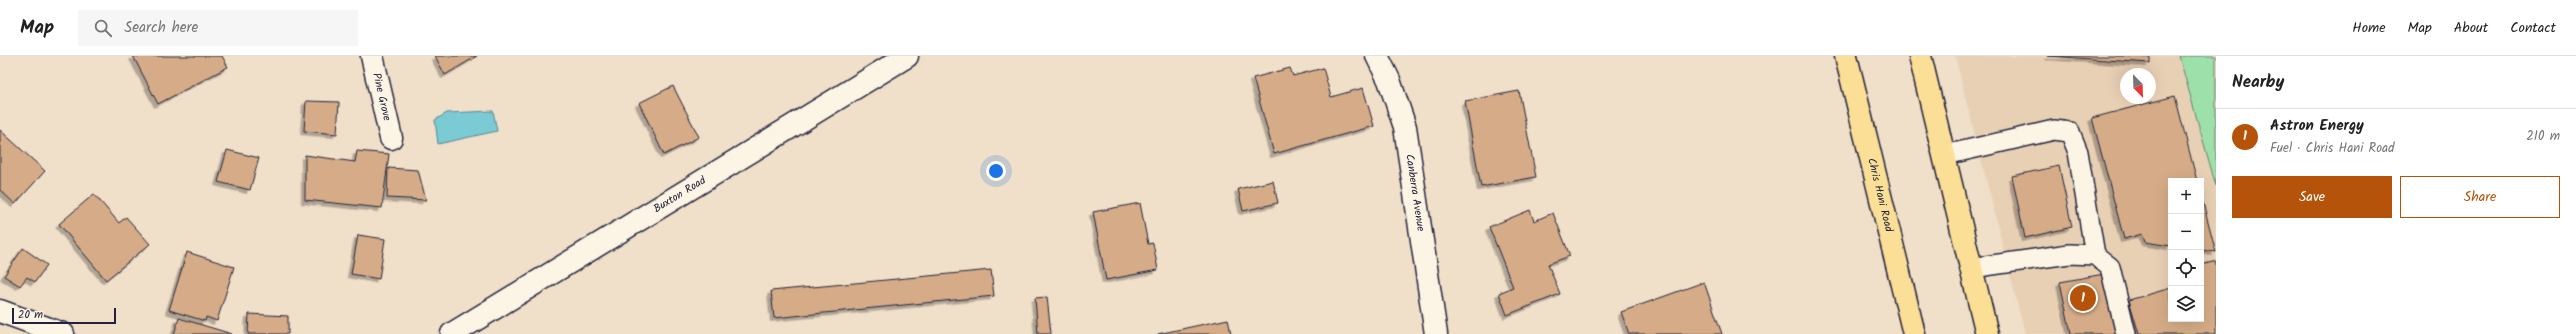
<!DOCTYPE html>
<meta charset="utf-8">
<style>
body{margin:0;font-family:Kalam,sans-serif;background:#f6f6f6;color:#222}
.controls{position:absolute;right:12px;bottom:12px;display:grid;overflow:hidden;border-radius:0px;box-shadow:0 4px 16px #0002}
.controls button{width:36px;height:36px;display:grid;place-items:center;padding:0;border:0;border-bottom:1px solid #e0e0e0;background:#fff;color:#222;font:20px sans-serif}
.compass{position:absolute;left:2120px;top:12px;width:36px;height:36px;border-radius:50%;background:#fff;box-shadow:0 4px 16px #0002;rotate:157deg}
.scale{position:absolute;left:12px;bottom:10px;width:104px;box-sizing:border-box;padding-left:4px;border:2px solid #22223b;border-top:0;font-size:11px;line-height:14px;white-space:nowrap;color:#22223b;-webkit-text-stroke:3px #fcf5e5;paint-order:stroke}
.you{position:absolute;left:996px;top:115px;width:14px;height:14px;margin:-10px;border:3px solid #fff;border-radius:50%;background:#1a73e8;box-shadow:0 0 0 6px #1a73e833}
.badge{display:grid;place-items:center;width:26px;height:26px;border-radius:50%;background:#b45309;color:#fff;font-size:13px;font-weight:700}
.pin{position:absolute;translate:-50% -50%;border:2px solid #fff;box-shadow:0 1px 4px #0006}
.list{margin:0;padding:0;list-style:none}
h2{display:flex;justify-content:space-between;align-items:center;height:52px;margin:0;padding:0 16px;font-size:17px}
h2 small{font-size:13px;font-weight:400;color:#767676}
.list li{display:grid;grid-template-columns:26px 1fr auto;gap:12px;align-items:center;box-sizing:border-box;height:56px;padding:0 16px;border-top:1px solid #e0e0e0}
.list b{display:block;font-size:15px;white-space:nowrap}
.list p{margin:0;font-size:13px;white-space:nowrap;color:#767676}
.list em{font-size:13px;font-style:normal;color:#767676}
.actions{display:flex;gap:8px;padding:12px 16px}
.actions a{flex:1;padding:9px 0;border:1px solid #b45309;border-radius:0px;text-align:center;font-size:14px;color:#b45309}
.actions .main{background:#b45309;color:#fff}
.icon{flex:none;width:22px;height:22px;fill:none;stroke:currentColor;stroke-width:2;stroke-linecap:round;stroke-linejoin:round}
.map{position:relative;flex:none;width:2216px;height:278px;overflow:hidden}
header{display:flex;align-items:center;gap:24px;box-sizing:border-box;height:56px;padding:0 20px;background:#fff;border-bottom:1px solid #e0e0e0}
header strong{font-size:19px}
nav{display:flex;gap:22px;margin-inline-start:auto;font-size:14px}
.search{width:280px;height:36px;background:#f6f6f6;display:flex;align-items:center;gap:10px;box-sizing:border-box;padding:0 14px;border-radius:0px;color:#767676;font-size:15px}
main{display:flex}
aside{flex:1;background:#fff}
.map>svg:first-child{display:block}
.built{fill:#e8d0b5;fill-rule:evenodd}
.green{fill:#9ee0aa;stroke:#608172}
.water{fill:#7acbd3;stroke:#578796}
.building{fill:#d5ac87;stroke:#22223b;filter:url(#shadow)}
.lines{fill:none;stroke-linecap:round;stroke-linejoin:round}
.lane-casing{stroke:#22223b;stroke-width:22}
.street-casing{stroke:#22223b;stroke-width:25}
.primary-casing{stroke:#22223b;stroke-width:25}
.lane{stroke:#fcf5e5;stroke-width:19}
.street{stroke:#fcf5e5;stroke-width:22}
.primary{stroke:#fbdf96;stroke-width:22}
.labels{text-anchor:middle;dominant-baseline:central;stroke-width:4;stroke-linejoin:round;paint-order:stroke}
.street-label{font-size:11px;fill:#22223b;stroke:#fcf5e5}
</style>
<header>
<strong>Map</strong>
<div class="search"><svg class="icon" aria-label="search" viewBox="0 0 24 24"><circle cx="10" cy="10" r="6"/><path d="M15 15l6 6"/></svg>Search here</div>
<nav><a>Home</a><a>Map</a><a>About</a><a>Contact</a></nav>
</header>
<main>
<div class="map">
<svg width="2216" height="278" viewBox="0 0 2216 278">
<defs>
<filter id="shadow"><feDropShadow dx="-3.5" dy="3.5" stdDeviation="0" flood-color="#0004"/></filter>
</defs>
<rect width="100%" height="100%" fill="#f0dfc9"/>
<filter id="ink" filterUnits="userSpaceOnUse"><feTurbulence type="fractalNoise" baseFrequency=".025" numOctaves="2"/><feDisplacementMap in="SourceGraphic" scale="8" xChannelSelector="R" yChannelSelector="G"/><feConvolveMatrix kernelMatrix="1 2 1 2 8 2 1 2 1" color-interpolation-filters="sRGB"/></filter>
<g filter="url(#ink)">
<path class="built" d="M1955,0H2179L2216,130V278H2025ZM2126,18H2150V42H2126ZM2171,125H2201V263H2171Z"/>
<path class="green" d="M2179,0H2216V130L2181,7Z"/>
<path class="water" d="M493,55L497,75L438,88L435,64L447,57Z"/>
<g class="building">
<path d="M133,0H222L228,11L158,48Z"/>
<path d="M435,0H477L445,19Z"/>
<path d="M2048,0H2150V7Z"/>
<path d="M1290,12L1293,20L1323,12L1331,41L1363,32L1374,70L1274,98L1253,22Z"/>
<path d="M673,30L699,81L664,99L639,47Z"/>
<path d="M1519,35L1536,121L1481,131L1465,45Z"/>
<path d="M2175,40L2197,125H2171V190L2145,186L2142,178L2124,183L2092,62Z"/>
<path d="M306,45L339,46L337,78L304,75Z"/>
<path d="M0,74L45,115L15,148L0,134Z"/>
<path d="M227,94L259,102L250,134L218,126Z"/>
<path d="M357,95L389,98L382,152L305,144V99L355,106Z"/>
<path d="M2059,110L2072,171L2025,182L2012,120Z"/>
<path d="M388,112L418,114L426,144L387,142Z"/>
<path d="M1273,125L1278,147L1243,155L1238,133Z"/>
<path d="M94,138L119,167L126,161L150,188L106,224L59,168Z"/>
<path d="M2201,139L2216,196L2201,194Z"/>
<path d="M1140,147L1148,188L1153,187L1158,214L1106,224L1093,156Z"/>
<path d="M1530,154L1534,165L1553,157L1570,200L1548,208L1560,238L1507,259L1499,237L1513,231L1489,171Z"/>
<path d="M358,179L385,183L379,223L351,218Z"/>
<path d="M23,192L47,209L35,226L27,221L20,230L4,220Z"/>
<path d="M187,196L234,211L217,265L206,261L205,265L169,254Z"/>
<path d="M2216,205V278H2139L2129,244L2171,232V263H2201V209Z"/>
<path d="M991,214L994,240L774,262L771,235Z"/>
<path d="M2104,218L2116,278H2071L2060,226Z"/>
<path d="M1704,226L1722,278H1629L1621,256Z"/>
<path d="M1047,241L1051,278H1038L1035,242Z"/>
<path d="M249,258L288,260V278H248Z"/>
<path d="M179,262L232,278H174Z"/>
<path d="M1228,263L1231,278H1158Z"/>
</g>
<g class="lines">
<g class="lane-casing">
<g id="lane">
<path d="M1945,99L2054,74L2070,76L2078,96L2095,199"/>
<path d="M1971,212L2069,198L2095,199L2110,211L2126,278"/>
</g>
</g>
<g class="street-casing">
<g id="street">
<path id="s1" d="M372,0L391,82"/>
<path id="s2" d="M1377,0L1389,24L1405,71L1436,278"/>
<path d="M0,255L63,278"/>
<path id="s3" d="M452,278L907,0"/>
</g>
</g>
<g class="primary-casing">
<g id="primary">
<path id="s4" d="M1846,0L1914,278"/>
<path d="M1920,0L1987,278"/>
</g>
</g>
<use href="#lane" class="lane"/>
<use href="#street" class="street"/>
<use href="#primary" class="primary"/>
</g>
</g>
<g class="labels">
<g class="street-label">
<text stroke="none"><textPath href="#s1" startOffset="42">Pine Grove</textPath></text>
<text stroke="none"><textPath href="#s2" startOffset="143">Canberra Avenue</textPath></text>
<text stroke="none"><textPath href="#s3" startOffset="267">Buxton Road</textPath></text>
<text stroke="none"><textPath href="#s4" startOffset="143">Chris Hani Road</textPath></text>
</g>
</g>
</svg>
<div class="controls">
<button>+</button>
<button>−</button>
<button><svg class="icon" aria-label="locate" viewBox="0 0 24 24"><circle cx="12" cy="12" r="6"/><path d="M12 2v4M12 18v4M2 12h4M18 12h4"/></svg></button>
<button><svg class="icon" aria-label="layers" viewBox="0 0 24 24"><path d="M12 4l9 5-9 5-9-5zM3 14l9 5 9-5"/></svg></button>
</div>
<svg class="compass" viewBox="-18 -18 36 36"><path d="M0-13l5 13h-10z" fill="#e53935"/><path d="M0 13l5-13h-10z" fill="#767676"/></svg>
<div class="scale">20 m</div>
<div class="you"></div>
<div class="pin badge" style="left:2083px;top:242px">1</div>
</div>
<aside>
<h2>Nearby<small></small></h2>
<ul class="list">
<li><span class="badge">1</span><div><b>Astron Energy</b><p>Fuel · Chris Hani Road</p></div><em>210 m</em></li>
</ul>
<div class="actions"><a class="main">Save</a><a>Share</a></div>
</aside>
</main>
